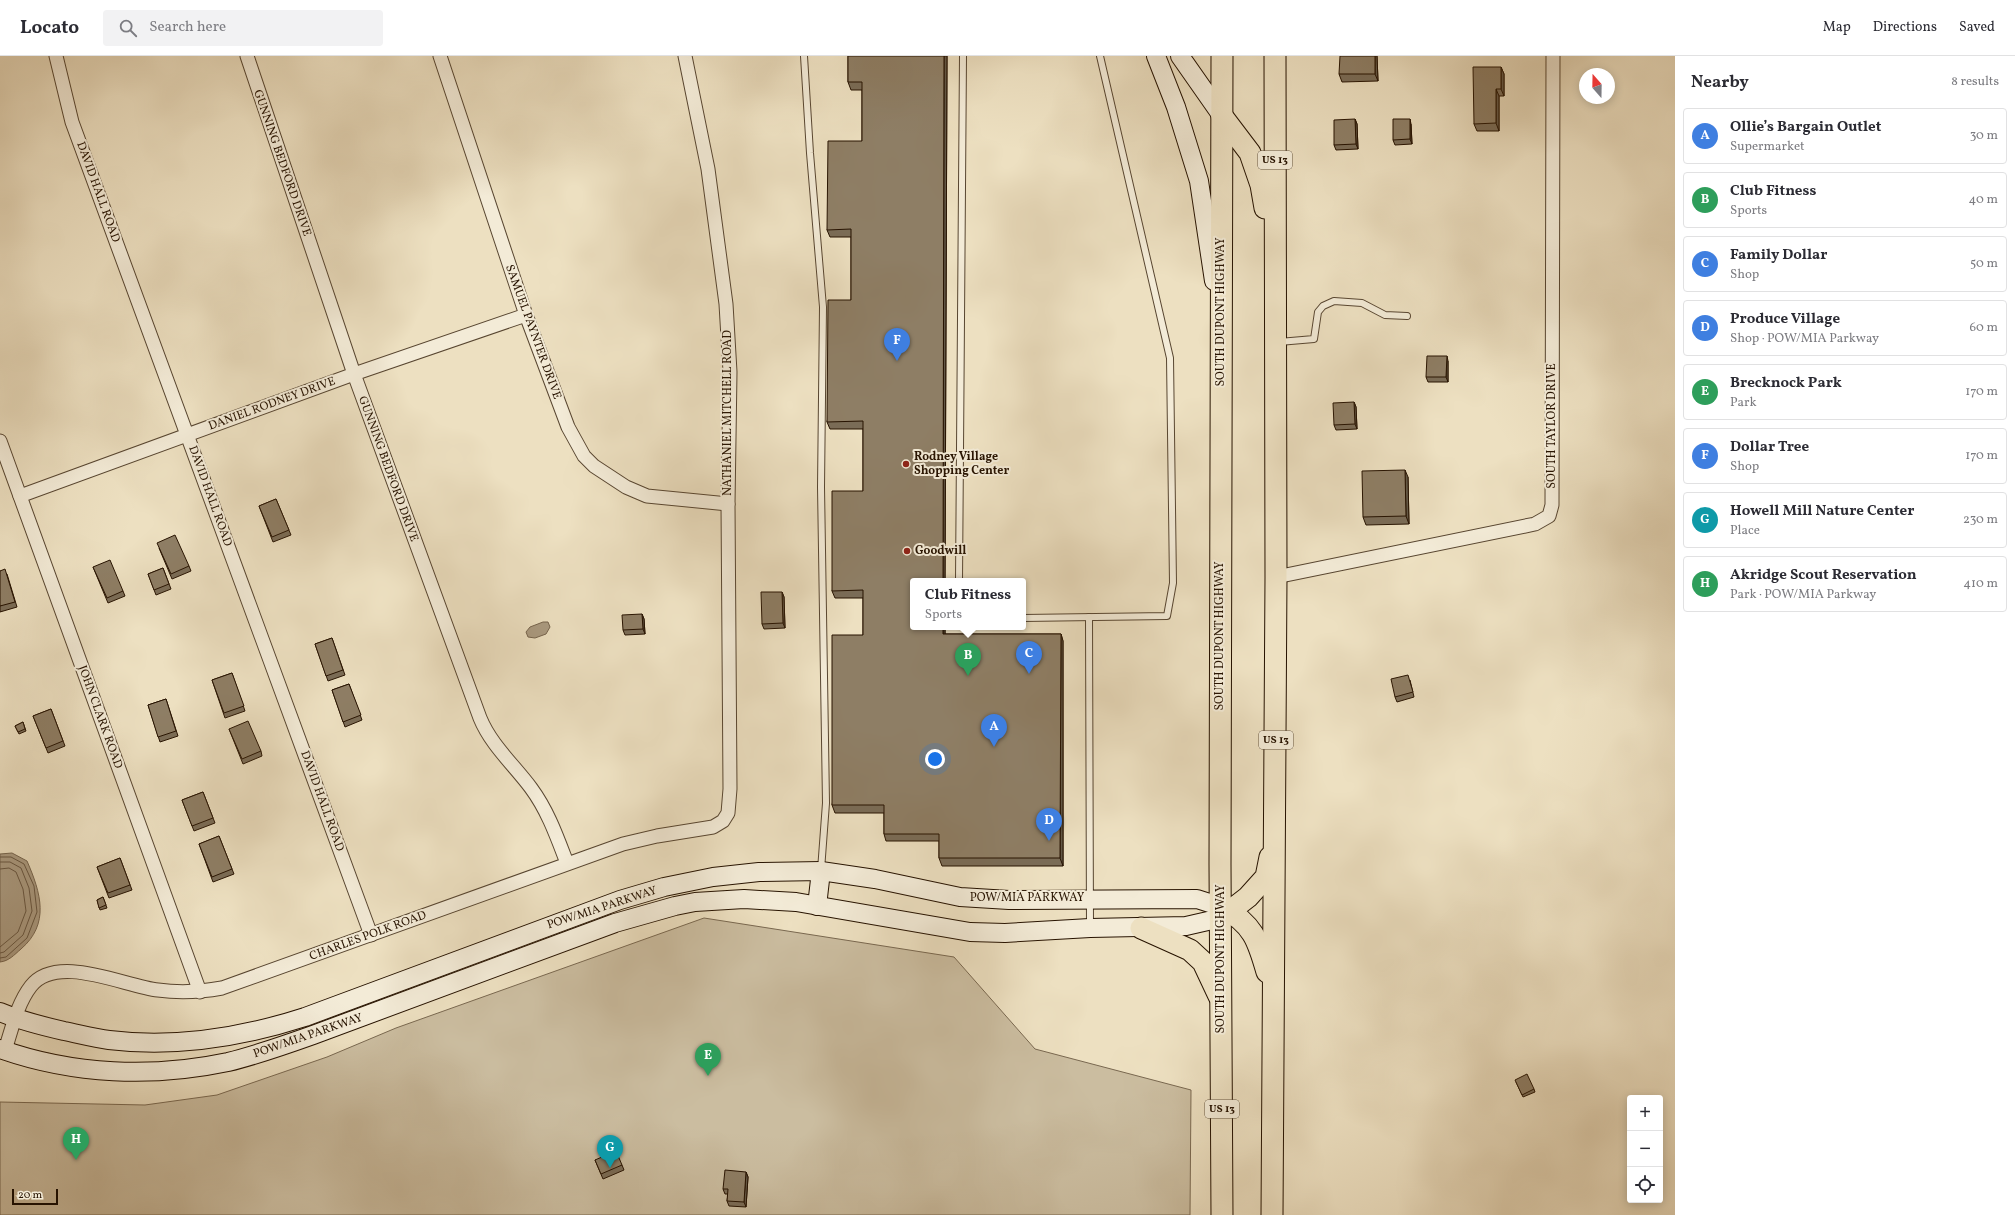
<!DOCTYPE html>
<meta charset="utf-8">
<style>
body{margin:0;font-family:Vollkorn,serif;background:#f2f2f3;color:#2b2b33}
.controls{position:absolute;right:12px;bottom:12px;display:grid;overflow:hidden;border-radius:4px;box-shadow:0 2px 10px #0003}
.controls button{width:36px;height:36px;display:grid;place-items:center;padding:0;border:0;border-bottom:1px solid #e1e1e2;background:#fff;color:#2b2b33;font:20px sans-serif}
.compass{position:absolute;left:1579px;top:12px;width:36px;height:36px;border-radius:50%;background:#fff;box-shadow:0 2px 10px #0003;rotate:340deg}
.scale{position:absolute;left:12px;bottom:10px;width:46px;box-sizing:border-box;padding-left:4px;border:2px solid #271301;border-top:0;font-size:11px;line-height:14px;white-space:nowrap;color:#271301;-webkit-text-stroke:3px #f3ebd7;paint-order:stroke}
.you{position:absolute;left:935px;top:703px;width:14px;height:14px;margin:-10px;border:3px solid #fff;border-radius:50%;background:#1a73e8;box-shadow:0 0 0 6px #1a73e833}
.badge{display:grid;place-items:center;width:26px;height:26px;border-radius:50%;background:#d93025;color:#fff;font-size:13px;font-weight:700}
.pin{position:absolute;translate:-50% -33px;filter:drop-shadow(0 1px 2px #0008)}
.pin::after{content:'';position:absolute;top:21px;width:14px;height:12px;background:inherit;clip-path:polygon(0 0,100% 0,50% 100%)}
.popup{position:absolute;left:910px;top:522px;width:116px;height:52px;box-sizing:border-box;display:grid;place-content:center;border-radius:4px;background:#fff;filter:drop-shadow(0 1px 3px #0005);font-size:13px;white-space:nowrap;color:#7c7c81}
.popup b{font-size:15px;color:#2b2b33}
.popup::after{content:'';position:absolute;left:50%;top:100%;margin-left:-8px;border:8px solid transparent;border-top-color:#fff}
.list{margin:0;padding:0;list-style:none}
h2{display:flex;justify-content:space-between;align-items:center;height:52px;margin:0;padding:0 16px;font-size:17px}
h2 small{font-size:13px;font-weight:400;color:#7c7c81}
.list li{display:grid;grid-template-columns:26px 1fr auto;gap:12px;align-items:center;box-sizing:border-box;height:56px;margin:0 8px 8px;padding:0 8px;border:1px solid #e1e1e2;border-radius:4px}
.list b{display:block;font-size:15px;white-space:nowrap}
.list p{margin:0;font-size:13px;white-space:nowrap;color:#7c7c81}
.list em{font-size:13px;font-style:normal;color:#7c7c81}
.icon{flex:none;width:22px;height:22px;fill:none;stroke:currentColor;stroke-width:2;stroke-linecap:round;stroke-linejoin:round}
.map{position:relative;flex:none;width:1675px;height:1159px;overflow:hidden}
header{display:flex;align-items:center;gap:24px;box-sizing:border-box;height:56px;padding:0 20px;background:#fff;border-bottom:1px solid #e1e1e2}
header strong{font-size:19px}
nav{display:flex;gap:22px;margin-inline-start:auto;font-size:14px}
.search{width:280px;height:36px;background:#f2f2f3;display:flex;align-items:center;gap:10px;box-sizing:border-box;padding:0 14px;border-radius:4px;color:#7c7c81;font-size:15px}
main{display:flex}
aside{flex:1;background:#fff}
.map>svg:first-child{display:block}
.green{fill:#cbbda0;stroke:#796850}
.water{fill:#aa9a80;stroke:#76644d}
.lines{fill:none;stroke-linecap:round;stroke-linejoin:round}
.shore{stroke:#685640;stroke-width:1}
.service-casing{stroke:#584631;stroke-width:8}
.minor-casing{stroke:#584631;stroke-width:15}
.secondary-casing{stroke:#271301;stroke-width:20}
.trunk-casing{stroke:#271301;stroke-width:23}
.service{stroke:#f3ebd7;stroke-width:6}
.minor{stroke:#f3ebd7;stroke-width:13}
.secondary{stroke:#f3ebd7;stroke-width:18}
.trunk{stroke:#ede0c1;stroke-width:21}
.wall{fill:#7a6c57;stroke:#271301}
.shaded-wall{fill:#635847;stroke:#271301}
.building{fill:#8e7e65;stroke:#271301}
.poi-dot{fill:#8f2418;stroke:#f3ebd7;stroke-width:1.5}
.labels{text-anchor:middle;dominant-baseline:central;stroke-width:4;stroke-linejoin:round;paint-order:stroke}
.shield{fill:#f3ebd7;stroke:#645441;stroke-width:1}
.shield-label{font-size:11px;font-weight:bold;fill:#271301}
.street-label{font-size:12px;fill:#271301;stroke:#f3ebd7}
.poi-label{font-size:12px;font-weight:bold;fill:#271301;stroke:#f3ebd7;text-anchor:start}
</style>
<header>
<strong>Locato</strong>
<div class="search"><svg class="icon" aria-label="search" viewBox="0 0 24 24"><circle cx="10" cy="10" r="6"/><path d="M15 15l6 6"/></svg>Search here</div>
<nav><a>Map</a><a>Directions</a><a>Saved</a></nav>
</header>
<main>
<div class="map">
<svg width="1675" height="1159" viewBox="0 0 1675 1159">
<rect width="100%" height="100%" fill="#ede0c1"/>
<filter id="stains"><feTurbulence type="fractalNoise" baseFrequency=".005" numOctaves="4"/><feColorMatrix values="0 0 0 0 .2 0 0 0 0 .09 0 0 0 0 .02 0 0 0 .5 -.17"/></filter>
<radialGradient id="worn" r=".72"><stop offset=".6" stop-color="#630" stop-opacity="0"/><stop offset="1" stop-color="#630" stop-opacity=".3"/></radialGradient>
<path class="green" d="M704,862L954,901L1035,993L1191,1034L1190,1159H0V1046L145,1049L217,1039L327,1001L396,972Z"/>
<g class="water">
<path d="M543,566H548L550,571L546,578L535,582L528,581L526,576L530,571Z"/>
<path d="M12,797L27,805C41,837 50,868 21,893C14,899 9,905 0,906V798Z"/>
</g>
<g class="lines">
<g class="shore">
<path d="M0,801H11L24,808L34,830L37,856L27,882L6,901L0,902"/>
<path d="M0,806H10L21,812L29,832L32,855L23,879L4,896L0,897"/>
<path d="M0,813L9,812L16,816L23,833L26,855L18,876L0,891"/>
</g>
<g class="service-casing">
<g id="service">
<path d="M804,0L810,97L823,251L821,431L826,747L821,814"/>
<path d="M1279,286L1314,283L1318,256L1323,250L1334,245L1362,247L1385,259L1407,260"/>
<path d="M959,525L963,0"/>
<path d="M1089,561L1090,871"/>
<path d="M1023,562L1167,560L1173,527L1170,302L1100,0"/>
</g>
</g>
<g class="minor-casing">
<g id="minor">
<path d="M56,0L72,66L371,879"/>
<path d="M247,0L354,318L480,662C491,689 514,709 531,732C548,755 557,781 567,807"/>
<path d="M440,0L526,259L568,371L584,400L594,410L626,431L647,440L728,448"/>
<path d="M0,385L200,936"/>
<path d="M20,440L354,318L526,259"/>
<path d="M1276,521L1535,468L1549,460L1552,449L1553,0"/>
<path d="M5,994C12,973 17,948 31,930C57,897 124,930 158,934C180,937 200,936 222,932L623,788L657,780L713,771L723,765L728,757L730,733L728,448L730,316L726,248L708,113L685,0"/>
</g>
</g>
<g class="secondary-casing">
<g id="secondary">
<path d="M1156,0L1176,51L1199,125L1214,225"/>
<path d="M1180,0L1222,60"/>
<path d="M817,850L821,815"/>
<path d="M0,956C21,965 42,970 64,975C79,978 94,982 109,984C175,992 243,981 305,961L620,844L664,831L713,821L759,816L821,815L875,823L960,841L1009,844L1197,843L1222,851"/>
<path d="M0,993C73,1019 153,1022 228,1006C257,999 285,989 313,979L615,867L675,850L695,846L744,843L796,846L970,876L1005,877L1090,872L1186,870L1221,862"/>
</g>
</g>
<g class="trunk-casing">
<g id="trunk">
<path d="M1222,0L1220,808L1222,1159"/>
<path d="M1222,60L1250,97L1261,129L1265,152"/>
<path d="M1222,851C1253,868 1258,884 1267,916"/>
<path d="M1221,862L1248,841L1266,821L1270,801"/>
<path d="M1141,872L1190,894L1203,906L1219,940"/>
<path d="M1272,1159L1276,521L1275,0"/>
</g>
</g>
<use href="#service" class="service"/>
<use href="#minor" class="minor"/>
<use href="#secondary" class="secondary"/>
<use href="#trunk" class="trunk"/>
</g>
<g class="wall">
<path d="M848,0H947L945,525H913V571H945V578H1061L1063,585V810H942L939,802V785H886L884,778V757H835L832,749L863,579V542H835L832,535L863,435V373H830L827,366L851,244V181H830L827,174L862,85V34H851L848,26Z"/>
<path d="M1377,0L1378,25L1342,26L1339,18Z"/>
<path d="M1501,11L1504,18V40H1499V75H1477L1474,68Z"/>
<path d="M1355,63L1357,68L1358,93L1336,94L1334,89Z"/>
<path d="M1411,68L1412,88L1395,89L1393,84Z"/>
<path d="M1448,305V326H1428L1426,321Z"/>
<path d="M1354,346L1356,351L1357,373L1336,374L1334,369Z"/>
<path d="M1408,421L1409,468L1366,469L1363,461Z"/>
<path d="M276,443L291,479L273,486L259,450Z"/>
<path d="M159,492L189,510L191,515L172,523Z"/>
<path d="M93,511L123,535L125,540L108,547Z"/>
<path d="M163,512L171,533L156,539L148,518Z"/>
<path d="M0,515L7,518L17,551L0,556Z"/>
<path d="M782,536L784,541L785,572L764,573L762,568Z"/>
<path d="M642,558L644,563L645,578L625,579L623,574Z"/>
<path d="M332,582L345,619L328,625L315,588Z"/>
<path d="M232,617L245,655L225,662L212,624Z"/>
<path d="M1410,624L1414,641L1397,646L1395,641Z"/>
<path d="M349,628L362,664L345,671L332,634Z"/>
<path d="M166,643L178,680L160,686L148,649Z"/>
<path d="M51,653L65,690L48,697L33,660Z"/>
<path d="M23,666L26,675L19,678L15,670Z"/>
<path d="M229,673L261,695L262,700L243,708Z"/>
<path d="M203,736L215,767L194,775L182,744Z"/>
<path d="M219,780L234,818L213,826L199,788Z"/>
<path d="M120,802L132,834L109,842L97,811Z"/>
<path d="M103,841L107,852L100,854L97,844Z"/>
<path d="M1516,1026L1534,1033L1535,1036L1523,1041Z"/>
<path d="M595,1104L622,1109L624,1114L603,1123Z"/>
<path d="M746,1116L748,1121L746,1151L729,1150L727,1145L728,1138H725L723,1133Z"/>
</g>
<g class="shaded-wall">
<path d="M944,0H947L945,525H943Z"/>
<path d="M1375,0H1377L1378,25L1375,18Z"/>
<path d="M1501,11L1504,18V40L1501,33Z"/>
<path d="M1496,33L1499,40V75L1496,67Z"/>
<path d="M1355,63L1357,68L1358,93L1356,88Z"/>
<path d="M1410,63L1411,68L1412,88L1410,83Z"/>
<path d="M1447,300L1448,305V326L1446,321Z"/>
<path d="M1354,346L1356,351L1357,373L1355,368Z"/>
<path d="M1405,414L1408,421L1409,468L1406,460Z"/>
<path d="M782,536L784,541L785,572L783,567Z"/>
<path d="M642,558L644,563L645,578L643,573Z"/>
<path d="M943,571H945V585L943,578Z"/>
<path d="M1061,578L1063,585V810L1060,802Z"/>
<path d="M746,1116L748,1121L746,1151L744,1146Z"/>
</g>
<g class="building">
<path d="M848,0H944L943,525H913V571H943V578H1061L1060,802H939V778H884V749H832V579H863V534L832,535V435H863V365L827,366L828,244H851V173L827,174L828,85H862V26H848Z"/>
<path d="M1340,0H1375V18H1339Z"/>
<path d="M1473,11H1501V33H1496V67L1474,68Z"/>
<path d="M1355,63L1356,88L1334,89V64Z"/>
<path d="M1393,63H1410V83L1393,84Z"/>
<path d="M1427,300H1447L1446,321H1426Z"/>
<path d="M1354,346L1355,368L1334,369L1333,347Z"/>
<path d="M1405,414L1406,460L1363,461L1362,415Z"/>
<path d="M276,443L289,474L272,481L259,450Z"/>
<path d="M175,479L189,510L171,518L157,487Z"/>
<path d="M110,504L123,535L107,542L93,511Z"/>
<path d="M163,512L169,528L154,534L148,518Z"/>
<path d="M5,513L15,546L0,550V515Z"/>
<path d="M761,536H782L783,567L762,568Z"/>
<path d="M642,558L643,573L623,574L622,559Z"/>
<path d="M332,582L343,614L326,620L315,588Z"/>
<path d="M232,617L244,650L224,657L212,624Z"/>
<path d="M1408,619L1413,636L1395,641L1391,623Z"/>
<path d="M349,628L361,659L343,666L332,634Z"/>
<path d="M166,643L176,675L158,681L148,649Z"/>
<path d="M51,653L63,685L46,692L33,660Z"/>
<path d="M248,665L261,695L242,703L229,673Z"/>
<path d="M23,666L25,673L18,676L15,670Z"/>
<path d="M203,736L213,762L192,770L182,744Z"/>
<path d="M219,780L232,813L212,821L199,788Z"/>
<path d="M120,802L130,829L108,837L97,811Z"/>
<path d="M103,841L106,849L99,852L97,844Z"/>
<path d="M1527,1018L1534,1033L1522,1039L1515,1024Z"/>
<path d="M616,1095L622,1109L601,1118L595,1104Z"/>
<path d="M725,1114L746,1116L744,1146L727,1145L728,1133H723Z"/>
</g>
<g class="poi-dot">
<circle cx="906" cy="408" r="4"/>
<circle cx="907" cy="495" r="4"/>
</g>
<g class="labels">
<g class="shield">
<rect x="1258" y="95" width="34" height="18" rx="3"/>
<rect x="1259" y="675" width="34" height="18" rx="3"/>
<rect x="1205" y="1044" width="34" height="18" rx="3"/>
</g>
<g class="shield-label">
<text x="1275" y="104">US 13</text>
<text x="1276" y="684">US 13</text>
<text x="1222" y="1053">US 13</text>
</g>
<g class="street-label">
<text transform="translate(282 107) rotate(71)">GUNNING BEDFORD DRIVE</text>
<text transform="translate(98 136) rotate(70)">DAVID HALL ROAD</text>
<text transform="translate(1221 256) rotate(-90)">SOUTH DUPONT HIGHWAY</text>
<text transform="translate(533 276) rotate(70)">SAMUEL PAYNTER DRIVE</text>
<text transform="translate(272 348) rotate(-20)">DANIEL RODNEY DRIVE</text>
<text transform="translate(728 357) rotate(-90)">NATHANIEL MITCHELL ROAD</text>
<text transform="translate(1552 370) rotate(-90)">SOUTH TAYLOR DRIVE</text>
<text transform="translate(388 413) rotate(70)">GUNNING BEDFORD DRIVE</text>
<text transform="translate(210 440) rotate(70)">DAVID HALL ROAD</text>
<text transform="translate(1220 580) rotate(-90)">SOUTH DUPONT HIGHWAY</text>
<text transform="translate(100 661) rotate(70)">JOHN CLARK ROAD</text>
<text transform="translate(322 745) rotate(70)">DAVID HALL ROAD</text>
<text x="1027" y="842">POW/MIA PARKWAY</text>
<text transform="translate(602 852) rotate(-18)">POW/MIA PARKWAY</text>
<text transform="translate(368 880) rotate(-20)">CHARLES POLK ROAD</text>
<text transform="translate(1221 903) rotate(-90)">SOUTH DUPONT HIGHWAY</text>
<text transform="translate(308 980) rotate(-19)">POW/MIA PARKWAY</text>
</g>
<g class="poi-label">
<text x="914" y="401">Rodney Village<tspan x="914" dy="14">Shopping Center</tspan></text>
<text x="915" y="495">Goodwill</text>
</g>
</g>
<rect width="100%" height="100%" filter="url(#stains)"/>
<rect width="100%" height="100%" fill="url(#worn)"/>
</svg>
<div class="controls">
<button>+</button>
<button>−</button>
<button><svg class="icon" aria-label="locate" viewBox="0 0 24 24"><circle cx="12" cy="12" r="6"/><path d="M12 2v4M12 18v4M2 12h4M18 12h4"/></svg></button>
</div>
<svg class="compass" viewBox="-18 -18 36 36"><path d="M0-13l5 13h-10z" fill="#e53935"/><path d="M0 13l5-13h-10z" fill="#7c7c81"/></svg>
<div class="scale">20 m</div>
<div class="you"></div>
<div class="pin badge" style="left:994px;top:691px;background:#3f7fe0">A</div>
<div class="pin badge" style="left:968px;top:620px;background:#2e9e5b">B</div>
<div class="popup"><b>Club Fitness</b>Sports</div>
<div class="pin badge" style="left:1029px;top:618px;background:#3f7fe0">C</div>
<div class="pin badge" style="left:1049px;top:785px;background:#3f7fe0">D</div>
<div class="pin badge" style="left:708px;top:1020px;background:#2e9e5b">E</div>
<div class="pin badge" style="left:897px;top:305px;background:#3f7fe0">F</div>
<div class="pin badge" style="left:610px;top:1112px;background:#0f9aa8">G</div>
<div class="pin badge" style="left:76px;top:1104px;background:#2e9e5b">H</div>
</div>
<aside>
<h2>Nearby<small>8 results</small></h2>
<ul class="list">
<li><span class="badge" style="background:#3f7fe0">A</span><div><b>Ollie’s Bargain Outlet</b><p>Supermarket</p></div><em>30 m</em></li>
<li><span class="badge" style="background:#2e9e5b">B</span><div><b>Club Fitness</b><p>Sports</p></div><em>40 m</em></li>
<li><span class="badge" style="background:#3f7fe0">C</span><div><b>Family Dollar</b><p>Shop</p></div><em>50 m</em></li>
<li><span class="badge" style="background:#3f7fe0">D</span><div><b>Produce Village</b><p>Shop · POW/MIA Parkway</p></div><em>60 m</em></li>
<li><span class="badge" style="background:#2e9e5b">E</span><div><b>Brecknock Park</b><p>Park</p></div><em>170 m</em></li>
<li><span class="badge" style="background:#3f7fe0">F</span><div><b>Dollar Tree</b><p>Shop</p></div><em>170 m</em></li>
<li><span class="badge" style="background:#0f9aa8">G</span><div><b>Howell Mill Nature Center</b><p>Place</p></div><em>230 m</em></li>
<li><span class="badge" style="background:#2e9e5b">H</span><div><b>Akridge Scout Reservation</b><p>Park · POW/MIA Parkway</p></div><em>410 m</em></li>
</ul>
</aside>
</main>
